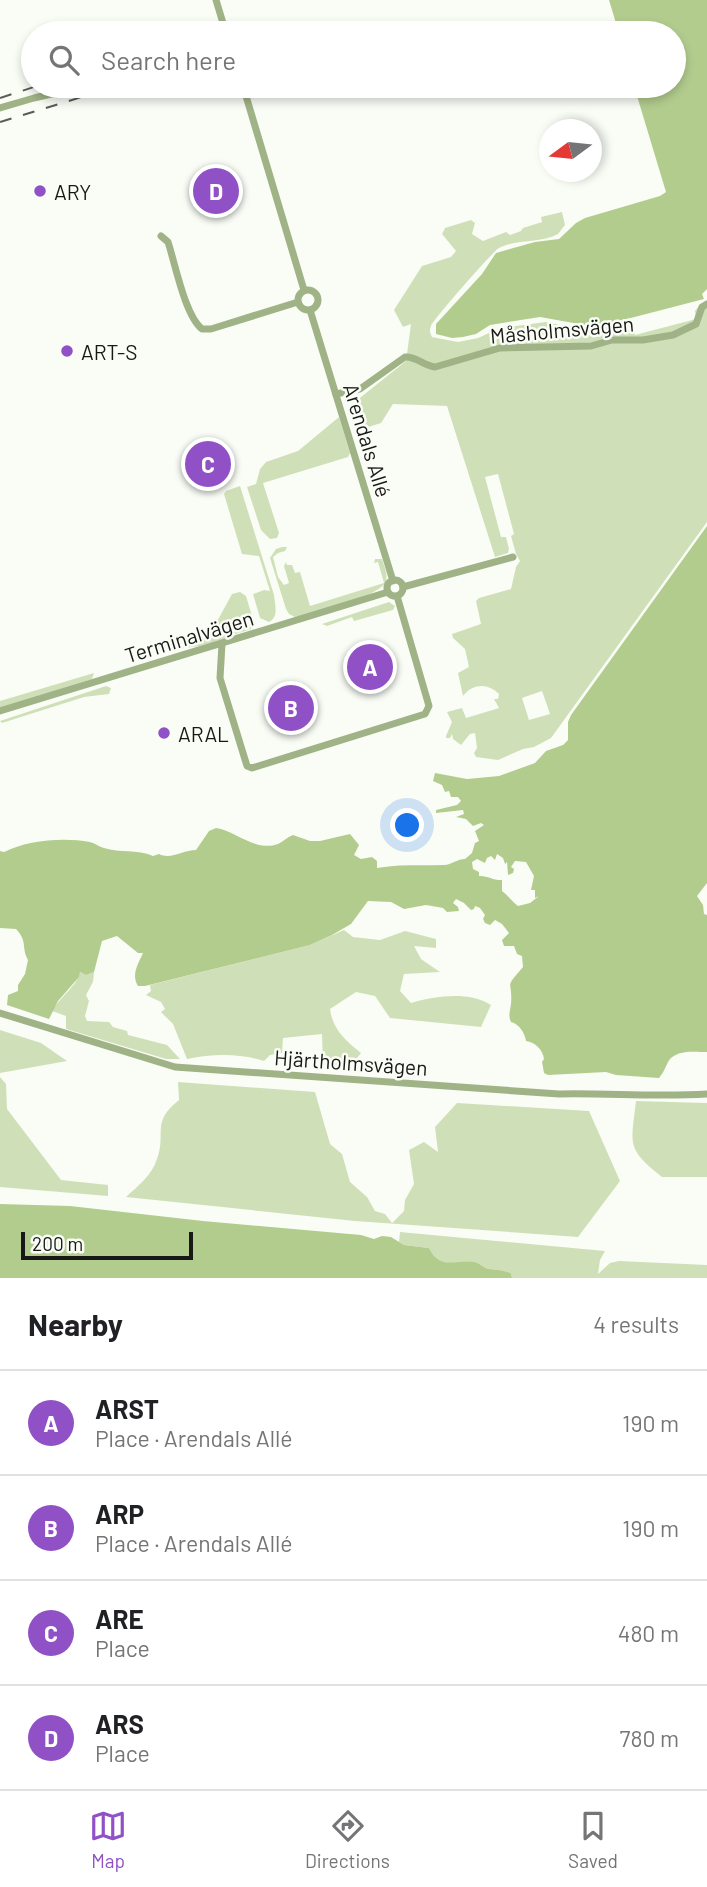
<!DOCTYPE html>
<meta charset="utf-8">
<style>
body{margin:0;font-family:Barlow,sans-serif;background:#f6f6f6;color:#202124}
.compass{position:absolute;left:539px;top:119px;width:63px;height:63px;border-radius:50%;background:#fff;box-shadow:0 4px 10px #0003;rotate:255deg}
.scale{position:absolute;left:21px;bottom:18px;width:172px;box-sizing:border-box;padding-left:7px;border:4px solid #181917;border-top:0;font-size:19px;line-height:24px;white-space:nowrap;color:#181917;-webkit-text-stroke:5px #fafdf6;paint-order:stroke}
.you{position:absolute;left:408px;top:826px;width:24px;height:24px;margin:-18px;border:5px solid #fff;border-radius:50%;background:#1a73e8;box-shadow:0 0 0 10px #1a73e833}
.badge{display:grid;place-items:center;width:46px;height:46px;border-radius:50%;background:#9050c6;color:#fff;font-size:23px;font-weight:700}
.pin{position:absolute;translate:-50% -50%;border:4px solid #fff;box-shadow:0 2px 7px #0006}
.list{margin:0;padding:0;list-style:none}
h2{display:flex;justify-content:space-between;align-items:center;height:91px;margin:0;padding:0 28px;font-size:30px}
h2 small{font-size:23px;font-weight:400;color:#757577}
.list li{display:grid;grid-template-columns:46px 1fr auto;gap:21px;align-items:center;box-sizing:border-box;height:105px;padding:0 28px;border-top:2px solid #e0e0e0}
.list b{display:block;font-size:26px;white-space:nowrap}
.list p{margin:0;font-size:23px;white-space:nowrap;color:#757577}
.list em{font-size:23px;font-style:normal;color:#757577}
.icon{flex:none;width:38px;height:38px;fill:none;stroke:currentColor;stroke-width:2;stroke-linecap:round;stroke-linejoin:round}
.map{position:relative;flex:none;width:707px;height:1278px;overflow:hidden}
.search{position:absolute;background:#fff;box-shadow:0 4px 10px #0003;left:21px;right:21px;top:21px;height:77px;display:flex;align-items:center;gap:18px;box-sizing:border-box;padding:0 24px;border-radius:38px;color:#757577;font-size:26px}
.sheet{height:511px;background:#fff}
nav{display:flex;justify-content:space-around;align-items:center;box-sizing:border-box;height:98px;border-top:2px solid #e0e0e0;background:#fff;font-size:19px;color:#757577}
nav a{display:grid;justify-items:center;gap:4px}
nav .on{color:#9050c6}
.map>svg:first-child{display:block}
.green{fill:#cfe0b8;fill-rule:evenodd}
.water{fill:#b2cc8e;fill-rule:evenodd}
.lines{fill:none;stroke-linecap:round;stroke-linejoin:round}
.minor{stroke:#a0b386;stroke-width:7}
.rail{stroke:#5a5c58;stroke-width:2;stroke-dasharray:12 12;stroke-linecap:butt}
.poi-dot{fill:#9050c6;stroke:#fafdf6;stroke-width:2.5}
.labels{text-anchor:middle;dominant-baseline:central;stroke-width:5;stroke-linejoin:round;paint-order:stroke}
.poi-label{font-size:21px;fill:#181917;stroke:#fafdf6;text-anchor:start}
.street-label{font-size:21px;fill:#181917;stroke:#fafdf6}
</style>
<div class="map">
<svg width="707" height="1278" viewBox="0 0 707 1278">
<rect width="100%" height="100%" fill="#fafdf6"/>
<g class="green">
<path d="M562,212L565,225L558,234C542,243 517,239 499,248C493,251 433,320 431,326C429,332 430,332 432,337L458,342L478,338L500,328L546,322L589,331L631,322L635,335L696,319L695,311L698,307L704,309L707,306V522L551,738L534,747L523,749L498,760L476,757L474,753L477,748L475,733L470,734L461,745L453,739L452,734L450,738H446V736L452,722L447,712L462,708L466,718L499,708L494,699H498L499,694C488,683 473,683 463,696L458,673L469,667L465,649L453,638L452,634L481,624L476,601L479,598L511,589L516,567L520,561L516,554L511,536L514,534L498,474L485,477L501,537H506L509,549L508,553L495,557L447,406L393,404L381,423L365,428L356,401L406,361L411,324L403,327L394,310L422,266L451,257L456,251L442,234L445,228L471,220L475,223L472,234L483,241L506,232L510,235L521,231L523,228L542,222L541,217ZM542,691L550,714L529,720L522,698Z"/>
<path d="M339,417L350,453L348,457L263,483L279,533L277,538L270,539L261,530L247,487L256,484L260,469L266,462L298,451Z"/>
<path d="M240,486L274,595C275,605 279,617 269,622L260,618L253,594L264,590L270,591L259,556L242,554L224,494L226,491Z"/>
<path d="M282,547H287L285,551L278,553L273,557L278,577L284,585L289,583L284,566L286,562L287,565H292L295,573L300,572L310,606L384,583L378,562L374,563L375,559H382C384,566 388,574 386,581C382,596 310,616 295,617L289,614L286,609L270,558L276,549Z"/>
<path d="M240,592L246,596L254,623L251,629L236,634L231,631L230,637L199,646L178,649L175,639L214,627L232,594Z"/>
<path d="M389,602L395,606L393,610L354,621L352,617L327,626L322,624Z"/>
<path d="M94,673L92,679L0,708V701Z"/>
<path d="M106,686L111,688L109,694L84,697L2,723L0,721Z"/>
<path d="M344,930L353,937L380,940L405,931L436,939V948L414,946L421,959L440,972L404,974L400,991L411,1003C435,996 469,991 491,1005L481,1027L390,1018L375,996L356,992L330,1009C333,1030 345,1040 361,1053L349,1068L323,1067L322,1034L283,1038L282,1053L270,1055L264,1061C238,1053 213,1054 187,1059L173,1024L161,1012L165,1009L161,1002L146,995L151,991L150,985L310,945Z"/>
<path d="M80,972L86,975L94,972L93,982L86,995L89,1001L85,1016L87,1021L109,1022L113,1027L127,1031L128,1035L167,1045L180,1059H166L66,1029V1016L52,1011C59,998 77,986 80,972Z"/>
<path d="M0,1030L41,1043L67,1061L0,1073Z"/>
<path d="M0,1077L6,1084L7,1109L61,1180L108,1185V1196L0,1187Z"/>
<path d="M178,1082L315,1092L330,1144L342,1154L350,1182L367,1197L375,1211L385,1214L392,1223L404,1211L405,1200L414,1184L409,1150L424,1142L438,1152L435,1127L457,1103L589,1111L620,1181L578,1237L355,1221L126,1197C138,1186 152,1175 157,1159C167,1133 150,1123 179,1100Z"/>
<path d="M636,1101L707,1103V1177H662C626,1148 631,1145 636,1101Z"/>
<path d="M400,1232L605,1251L600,1260L598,1274L610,1263L619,1261L707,1265V1278H512L511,1273C503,1270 497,1270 489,1269C483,1268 479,1262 474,1262C454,1260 441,1271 429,1248L404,1245L399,1242Z"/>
</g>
<g class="water">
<path d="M609,0H707V289L702,294L704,299L596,327L540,317L490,325L476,334L463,337L452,338L436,334V324L482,274L496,253L535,242L559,239L576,223L585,218L660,196L666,192L634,86H674V33H619Z"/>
<path d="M707,526V883L697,896L703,905L704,914L707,915V1052C695,1052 675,1049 668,1062C665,1068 664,1072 659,1078L616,1075L606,1072L548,1075L544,1073L542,1062L544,1059C543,1050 535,1042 526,1041C525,1033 519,1024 511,1022C508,1015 510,1012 511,1004C513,979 503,990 523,967L522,956L517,954L514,946H504L502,940L509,933L502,924L495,920L490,925L485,923L483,919L485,915L480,908L475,906L474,909L471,910L464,903L456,899L453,903L458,907L459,911L447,912L443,908L426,905L404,909L391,902L368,901L351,924L332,935L310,945L145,986H138C131,975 138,964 143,953H138L117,936L102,941L94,972L86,975L80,972L79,977L58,1001L49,1019L7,1005L8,995L18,991V985L25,974L28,960C21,947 28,942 16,929L0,928V851L4,852C27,840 64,837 90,842C95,843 99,847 104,848C120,853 137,849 153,856L159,854C171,860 183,850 196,850L209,831L216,828C236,831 255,852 278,844C283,842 287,837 293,835L310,841H320L350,834L359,845L354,855L361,859L372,857L377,861V868C400,864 421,866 444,865C452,865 456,859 465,859L472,853L475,843L479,841L475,831L484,825L481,823L473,826L466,819L456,817L464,814L463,810L436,813V810L457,805L461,801L458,797H451L449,791L445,792L442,785L433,781L435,773L467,779L499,776L535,763L546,751L563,745L568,740V722L571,715ZM497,854L503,858L505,864L507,862L508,875L513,873L514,869L511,867L515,861L526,862L534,876L531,890H535V898L539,896L530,903L518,906C511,901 509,896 502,891V880C495,881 486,875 479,876V872L473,869L472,862L477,859L485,863L487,858L491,856L495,860Z"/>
<path d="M0,1204L70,1206L203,1221L361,1235L374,1239L382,1236L391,1237L404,1245L429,1248C441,1271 454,1259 474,1262C479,1262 483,1268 489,1269C497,1270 503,1270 511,1273L512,1278H0Z"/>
</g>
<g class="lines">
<g class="minor">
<path d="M216,0L226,33"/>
<path d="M243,86L304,290"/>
<path d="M0,108L34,98L86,86"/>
<path d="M161,236L168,242C175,263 185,316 202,329H211L298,302"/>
<circle cx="308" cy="300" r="10"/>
<path d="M310,310L393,581"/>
<path d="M336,394L360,389L405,357C416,356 424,366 435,367L500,348L591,346L612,340H643L673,335L696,324L702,307L707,304"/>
<circle cx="395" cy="588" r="8"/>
<path d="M403,587L513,557"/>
<path d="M222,644L220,678L247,766L252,768L425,714L429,706L397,596"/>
<path d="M0,711L388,592"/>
<path d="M0,1013L175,1067L559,1094C608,1093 657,1097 707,1094"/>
</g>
<g class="rail">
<path d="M0,98L37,86"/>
<path d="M0,122L98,92"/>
</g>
</g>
<g class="poi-dot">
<circle cx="40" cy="191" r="7"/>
<circle cx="67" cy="351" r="7"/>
<circle cx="164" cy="733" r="7"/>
</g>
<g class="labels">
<g class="poi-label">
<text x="54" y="191">ARY</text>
<text x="81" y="351">ART-S</text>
<text x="178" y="733">ARAL</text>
</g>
<g class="street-label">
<text transform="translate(562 329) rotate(-5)">Måsholmsvägen</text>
<text transform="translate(368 440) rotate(73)">Arendals Allé</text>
<text transform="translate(189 636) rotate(-17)">Terminalvägen</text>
<text transform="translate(351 1062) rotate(4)">Hjärtholmsvägen</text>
</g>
</g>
</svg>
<svg class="compass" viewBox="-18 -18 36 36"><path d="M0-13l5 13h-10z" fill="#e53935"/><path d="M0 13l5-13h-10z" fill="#757577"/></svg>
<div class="scale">200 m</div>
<div class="you"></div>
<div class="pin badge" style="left:370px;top:667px">A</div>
<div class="pin badge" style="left:291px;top:708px">B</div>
<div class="pin badge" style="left:208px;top:464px">C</div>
<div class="pin badge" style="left:216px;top:191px">D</div>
<div class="search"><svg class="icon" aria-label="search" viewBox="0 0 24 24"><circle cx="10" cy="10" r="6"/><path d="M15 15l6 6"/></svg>Search here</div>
</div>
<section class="sheet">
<h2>Nearby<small>4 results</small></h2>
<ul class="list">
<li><span class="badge">A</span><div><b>ARST</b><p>Place · Arendals Allé</p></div><em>190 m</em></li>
<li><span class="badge">B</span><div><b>ARP</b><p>Place · Arendals Allé</p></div><em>190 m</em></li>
<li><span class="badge">C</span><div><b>ARE</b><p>Place</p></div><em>480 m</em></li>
<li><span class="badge">D</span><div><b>ARS</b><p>Place</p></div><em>780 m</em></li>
</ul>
</section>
<nav>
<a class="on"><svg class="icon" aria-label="map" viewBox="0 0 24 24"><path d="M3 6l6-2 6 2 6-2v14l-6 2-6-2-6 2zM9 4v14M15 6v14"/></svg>Map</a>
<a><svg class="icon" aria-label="directions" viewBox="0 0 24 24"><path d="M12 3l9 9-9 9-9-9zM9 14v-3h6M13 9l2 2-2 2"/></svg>Directions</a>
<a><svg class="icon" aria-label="saved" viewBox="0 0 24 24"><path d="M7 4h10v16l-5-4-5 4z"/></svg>Saved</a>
</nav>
